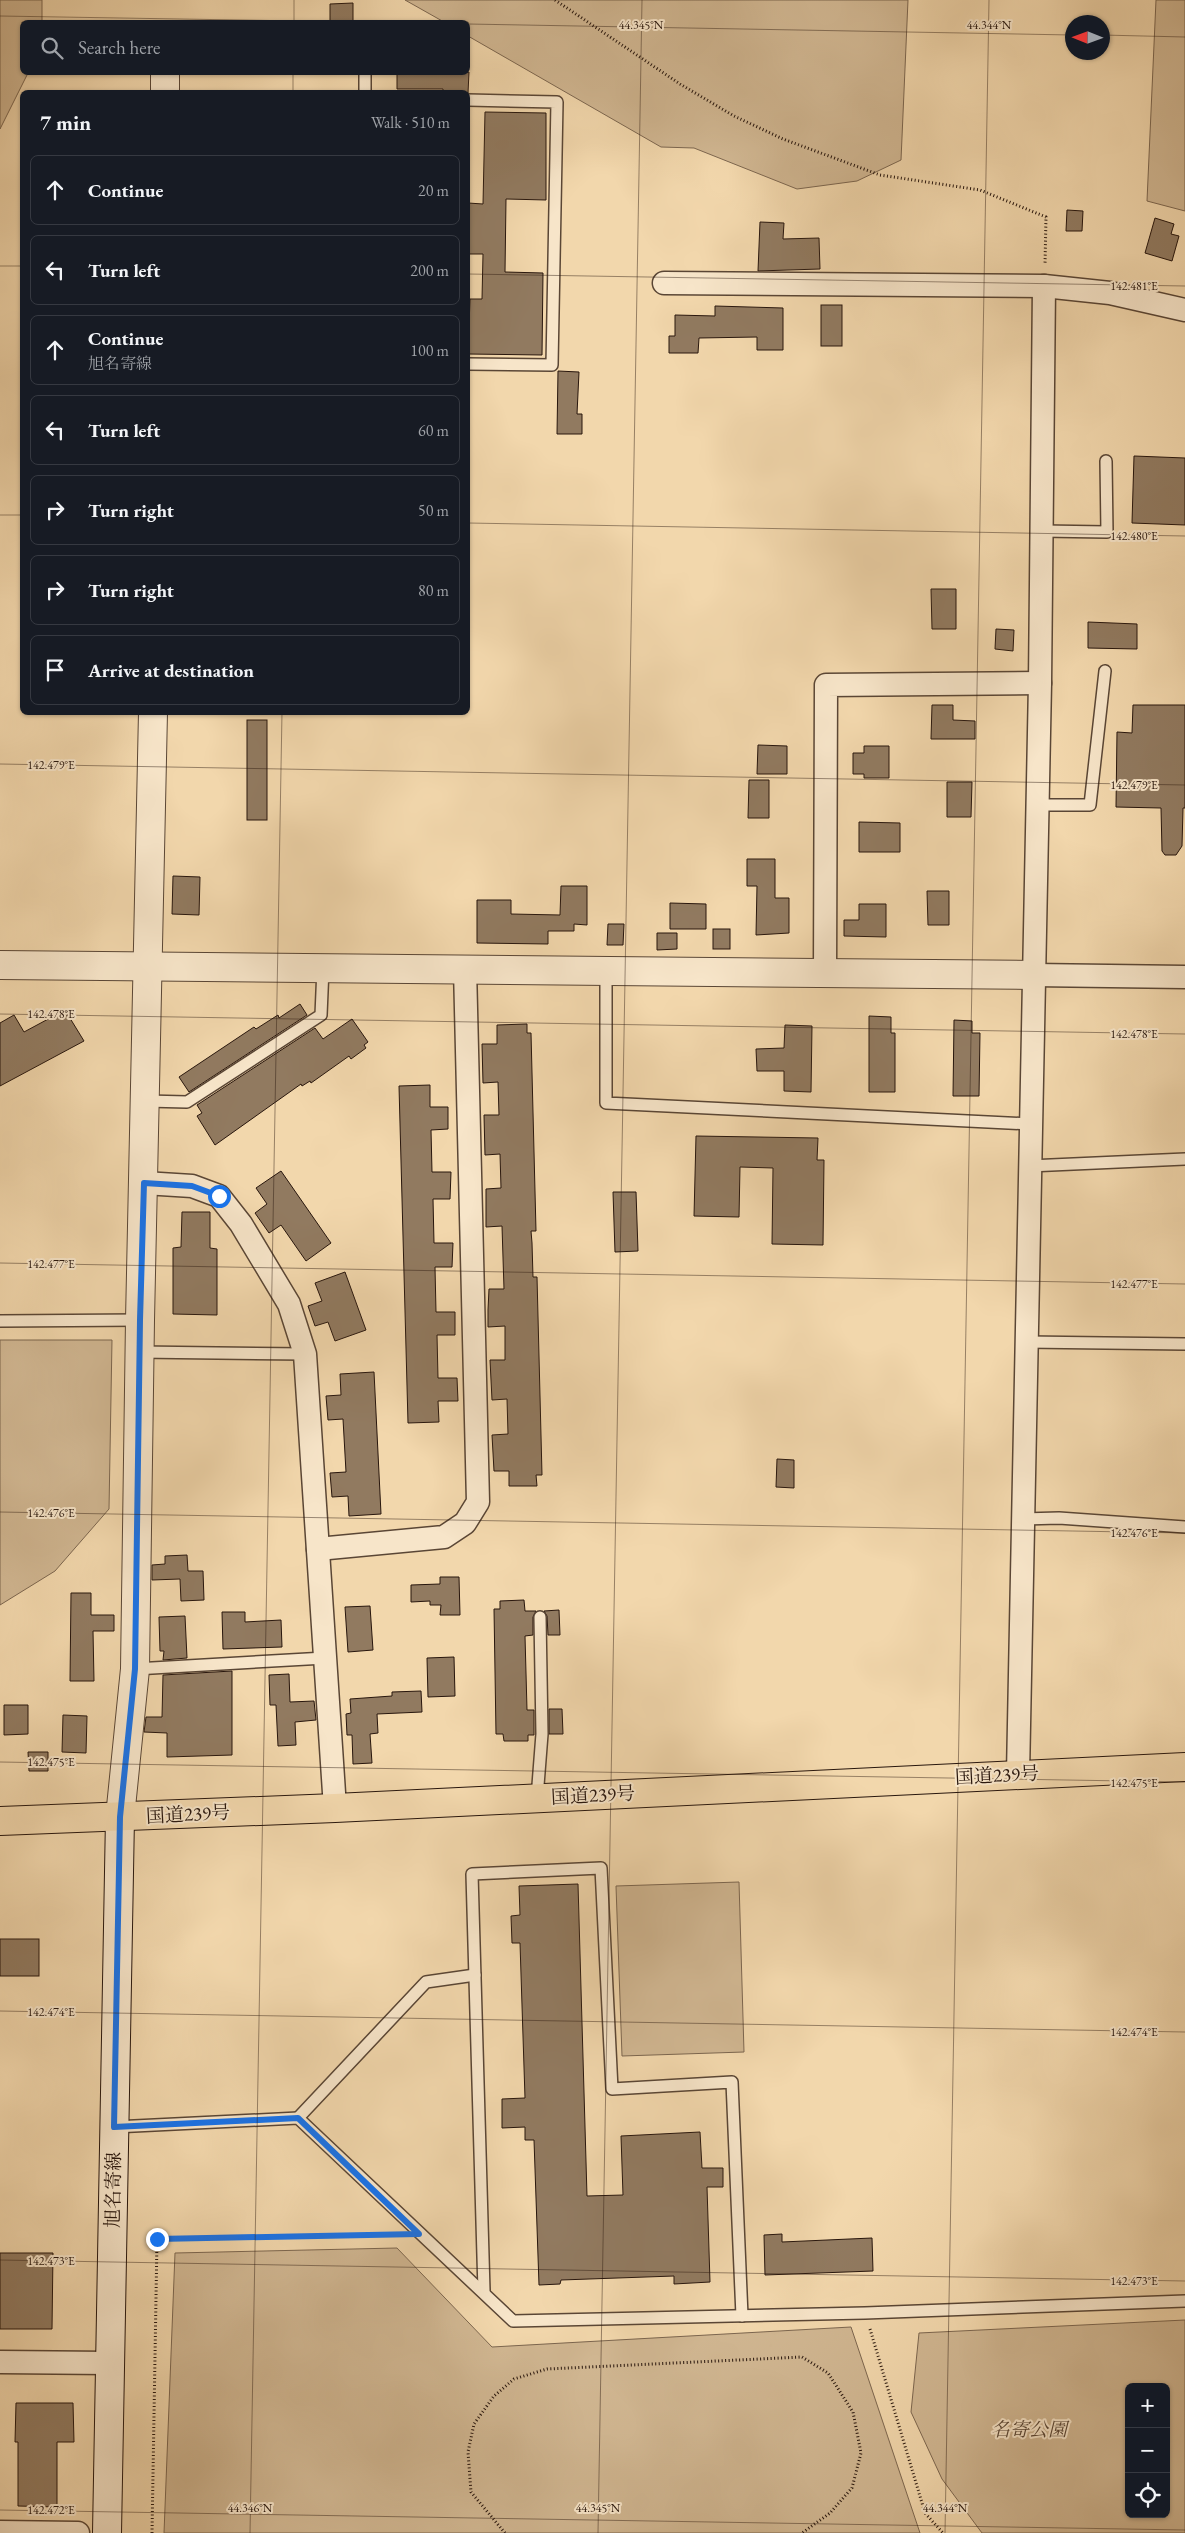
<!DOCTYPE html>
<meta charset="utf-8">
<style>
body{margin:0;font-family:"EB Garamond","Noto Serif JP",serif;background:#20242c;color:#f1f3f6}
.controls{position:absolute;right:15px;bottom:15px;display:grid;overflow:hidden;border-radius:8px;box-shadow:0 1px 4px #0004}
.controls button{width:45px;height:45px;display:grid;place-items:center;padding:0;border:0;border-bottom:1px solid #363941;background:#171b24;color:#f1f3f6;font:25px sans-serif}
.compass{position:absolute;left:1065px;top:15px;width:45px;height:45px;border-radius:50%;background:#171b24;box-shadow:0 1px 4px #0004;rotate:271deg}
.stop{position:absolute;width:15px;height:15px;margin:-11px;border:4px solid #1a73e8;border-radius:50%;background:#fff}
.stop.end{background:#1a73e8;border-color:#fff;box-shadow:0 1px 5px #0008}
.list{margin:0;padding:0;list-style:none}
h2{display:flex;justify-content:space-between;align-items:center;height:65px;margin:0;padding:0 20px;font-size:21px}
h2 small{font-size:16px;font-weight:400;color:#9ea1a6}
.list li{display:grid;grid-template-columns:32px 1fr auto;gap:15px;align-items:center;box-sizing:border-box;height:70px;margin:0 10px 10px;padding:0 10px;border:1px solid #363941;border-radius:8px}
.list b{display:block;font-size:19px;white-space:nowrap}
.list p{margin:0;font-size:16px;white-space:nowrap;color:#9ea1a6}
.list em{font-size:16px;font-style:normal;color:#9ea1a6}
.icon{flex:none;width:28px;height:28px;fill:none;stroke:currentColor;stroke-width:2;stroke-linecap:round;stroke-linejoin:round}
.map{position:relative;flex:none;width:1185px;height:2533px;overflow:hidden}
.search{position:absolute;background:#171b24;box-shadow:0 1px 4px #0004;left:20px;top:20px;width:450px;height:55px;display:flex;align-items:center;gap:12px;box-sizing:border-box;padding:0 18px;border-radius:8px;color:#9ea1a6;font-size:19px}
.panel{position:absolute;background:#171b24;box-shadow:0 1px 4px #0004;left:20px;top:90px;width:450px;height:625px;border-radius:8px}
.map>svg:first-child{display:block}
.green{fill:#d0b691;stroke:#7c664f;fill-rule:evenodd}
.building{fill:#917a60;stroke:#28160d}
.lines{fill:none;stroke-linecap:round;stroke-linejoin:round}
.service-casing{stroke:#5a4635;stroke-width:14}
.minor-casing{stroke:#5a4635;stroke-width:25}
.tertiary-casing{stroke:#5a4635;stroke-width:30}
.secondary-casing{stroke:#28160d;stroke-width:30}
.trunk-casing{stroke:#28160d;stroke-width:30}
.path{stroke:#28160d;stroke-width:3;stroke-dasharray:1 2.5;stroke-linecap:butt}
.service{stroke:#f7e5c9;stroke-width:11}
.minor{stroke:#f7e5c9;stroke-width:22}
.tertiary{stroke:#f7e5c9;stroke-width:28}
.secondary{stroke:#f7e5c9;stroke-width:28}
.trunk{stroke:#f2d7ac;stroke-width:28}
.route{stroke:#1a73e8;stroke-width:6}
.ticks{fill:none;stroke:#28160d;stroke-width:1;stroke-opacity:0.45}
.labels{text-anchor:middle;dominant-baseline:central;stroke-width:4;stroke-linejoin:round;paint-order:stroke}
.street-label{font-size:19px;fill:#28160d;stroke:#f7e5c9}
.park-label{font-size:19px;font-style:italic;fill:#5a4635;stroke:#f7e5c9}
.ticks-label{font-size:12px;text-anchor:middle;fill:#28160d;stroke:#f7e5c9;stroke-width:4;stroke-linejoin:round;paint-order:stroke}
</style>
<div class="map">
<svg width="1185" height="2533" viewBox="0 0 1185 2533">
<rect width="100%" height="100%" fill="#f2d7ac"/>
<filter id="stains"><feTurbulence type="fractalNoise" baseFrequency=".004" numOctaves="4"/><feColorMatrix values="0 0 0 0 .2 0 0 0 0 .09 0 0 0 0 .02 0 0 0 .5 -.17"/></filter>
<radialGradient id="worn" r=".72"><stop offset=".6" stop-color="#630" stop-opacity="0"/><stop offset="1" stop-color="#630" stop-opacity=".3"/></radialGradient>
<g class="green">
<path d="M0,0H42V22H22V72L28,73L0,129Z"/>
<path d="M405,0H908L901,160L857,181L797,189L694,148L661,147L468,36V22H444Z"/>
<path d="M1156,0H1185V211L1147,201Z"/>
<path d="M0,1340H112L109,1509L55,1571L0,1605Z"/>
<path d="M739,1882L744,2052L622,2056L616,1886Z"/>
<path d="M397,2248L492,2347L851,2327L920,2533H164L175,2253Z"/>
<path d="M1185,2320V2533H982L942,2479L911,2412L919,2333ZM1129,2387H1166V2514H1129Z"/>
</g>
<g class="building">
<path d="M353,3V22H330V4Z"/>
<path d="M397,72H469L468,93L443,92V89H397Z"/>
<path d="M485,112L546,113V200L506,199L505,272L543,273L542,355L468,354L470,299H482L483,254H468V203L483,204Z"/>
<path d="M1067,210L1083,211L1082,231H1066Z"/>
<path d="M1155,218L1174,224L1171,234L1179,236L1172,261L1145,253Z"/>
<path d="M760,222L784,223L783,239L819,238L820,269L758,271Z"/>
<rect x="821" y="305" width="21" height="41"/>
<path d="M715,306L783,308V350H757V337L699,338L698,353H669V336H675V315L715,316Z"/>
<path d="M558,371L579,372L577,414H582V434H557Z"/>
<path d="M1134,456L1185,458V525L1132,523Z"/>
<path d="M931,589H956V629H932Z"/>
<path d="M1088,622L1137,624V649L1088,648Z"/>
<path d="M996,629L1014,630L1013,651L995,649Z"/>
<path d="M932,705H953V720L975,721V739H931Z"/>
<path d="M1133,705H1185V808H1183L1182,846L1176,855H1165L1162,851L1161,808L1116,807L1117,732L1132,733Z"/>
<rect x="247" y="720" width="20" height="100"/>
<path d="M758,745L787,746V774H757Z"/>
<path d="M864,746H889V778H864V774H853V753H864Z"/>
<path d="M749,780H769V818H748Z"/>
<path d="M947,782H972L971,817H947Z"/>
<path d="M859,822L900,823V852H859Z"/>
<path d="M747,859H775V898H789V933L756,935L757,886H747Z"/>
<path d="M173,876L200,877L199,915L172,914Z"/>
<path d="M561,886H587V925L574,924V931H548V944L477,943V900H511V914L560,915Z"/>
<path d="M927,891H949V925H928Z"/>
<path d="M670,903L706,904V929H670Z"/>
<path d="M859,904H886V937L844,936V920H859Z"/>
<path d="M608,924H624L623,945H607Z"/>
<rect x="713" y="929" width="17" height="20"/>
<path d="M657,933H677V949L657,950Z"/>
<path d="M300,1004L307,1015L189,1092L179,1077L254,1027L256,1029L278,1015L279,1018Z"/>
<path d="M65,1010L84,1041L0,1086V1023L14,1015L24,1032Z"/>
<path d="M869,1016L891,1017V1033H895V1092H869Z"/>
<path d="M352,1019L368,1042L364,1045L366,1048L351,1059L349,1056L311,1083L310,1081L302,1086L301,1084L215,1145L197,1116L202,1113L197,1105L315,1028L323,1039Z"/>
<path d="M954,1020L972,1021V1033H980L979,1096H953Z"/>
<path d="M527,1024V1033H531L536,1231H531L532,1243L533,1277H537L542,1475H536L537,1486H509V1471H494L492,1435L508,1434L507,1399L492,1400L490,1360H505V1326L488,1327V1310L489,1289H504L502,1226L486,1227V1189L501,1188L500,1154L485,1155L484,1115H499L498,1082L483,1083L482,1044H497V1025Z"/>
<path d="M785,1025L812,1026L811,1092L784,1091V1071H757L756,1049L784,1048Z"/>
<path d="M430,1085V1107H448V1129L431,1130L432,1172H451L450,1199H433L434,1243H453L452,1267H435L436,1312H455V1335H437L438,1378H457L458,1401H438L439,1422L408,1423L399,1086Z"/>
<path d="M696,1136L818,1138L817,1160H824L823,1245L772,1244L773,1168L740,1167L739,1217L694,1216Z"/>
<path d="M281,1171L331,1243L306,1261L281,1225L269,1233L255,1213L267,1204L256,1188Z"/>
<path d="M613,1192H636L638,1251L615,1252Z"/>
<path d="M182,1212H210V1248L217,1249V1315L173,1314V1248L181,1247Z"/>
<path d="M345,1272L366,1330L335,1341L328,1322L315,1326L308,1306L322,1301L315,1283Z"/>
<path d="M374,1372L381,1514L349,1516L348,1496L332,1497L330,1473L346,1472L343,1419L328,1420L326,1396L341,1395L340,1374Z"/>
<path d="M777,1459L794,1460V1488L776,1487Z"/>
<path d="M187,1555L188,1571H203L204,1600L181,1601L180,1579L152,1580V1565L165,1564V1556Z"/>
<path d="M440,1577H459L460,1615H440L441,1605H430V1601L411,1602V1585L440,1584Z"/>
<path d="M71,1593H91V1615H114V1631H93L94,1681H70Z"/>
<path d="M524,1600L525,1611H536L533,1617V1635L525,1636L527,1710H534V1735H528V1741H504L503,1734H496L494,1609H500V1601Z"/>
<path d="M370,1606L373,1650L348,1652L345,1607Z"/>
<path d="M559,1610L560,1635H548L547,1616L544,1611Z"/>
<path d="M222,1612H245V1622L281,1620L282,1647L223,1649Z"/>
<path d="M185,1616L187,1658L163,1660L164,1651H160L159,1617Z"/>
<path d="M454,1657L455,1696L428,1697L427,1658Z"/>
<path d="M232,1671V1755L167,1757V1733L144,1732L146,1717H162L163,1675Z"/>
<path d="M289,1674L290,1702L314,1701L316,1720L295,1722L296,1745L278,1746L276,1705H270L269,1675Z"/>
<path d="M421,1691L422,1712L377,1714L378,1733L370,1734L372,1763L353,1764L352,1735H347L346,1714L351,1713L350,1699L392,1696V1692Z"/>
<path d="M4,1705H28V1734L4,1735Z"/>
<path d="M549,1709H562L563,1734H549Z"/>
<path d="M63,1715L87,1716L86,1753L62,1752Z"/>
<path d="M28,1752H48V1771H29Z"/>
<path d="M578,1884L587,2196L623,2195L621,2136L700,2132L702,2168H723V2187H707L710,2282L674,2284V2276L561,2280L560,2284L539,2285L534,2140H525V2127L502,2128V2099L525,2098L520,1943H512L511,1916L520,1915L519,1886Z"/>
<rect x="0" y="1939" width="39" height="37"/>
<path d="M782,2234V2242L872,2238L873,2271L765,2275L764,2235Z"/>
<path d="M0,2253H53L52,2329H0Z"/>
<path d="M16,2403H73L74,2442H57V2507L18,2506V2442H15Z"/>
</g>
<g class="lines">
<g class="service-casing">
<g id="service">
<path d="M365,92V72"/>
<path d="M468,100L557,102L552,365L468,364"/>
<path d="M1042,531L1107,532L1106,461"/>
<path d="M1037,805H1090L1105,671"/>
<path d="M606,971V1103L1030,1124"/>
<path d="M146,1101L187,1102L321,1015L323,968"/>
<path d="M1029,1166L1185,1159"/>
<path d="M0,1321L140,1320"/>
<path d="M1026,1342L1185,1344"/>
<path d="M139,1352L305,1354"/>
<path d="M1023,1519L1059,1518L1185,1527"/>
<path d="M135,1669L325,1658"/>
<path d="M537,1798L542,1734L540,1617"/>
<path d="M298,2118L426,1982L475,1975"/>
<path d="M114,2127L298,2118L513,2321L865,2313L1185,2301"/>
<path d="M484,2291L472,1874L601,1868L612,2089L732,2082L742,2316"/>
</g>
</g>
<g class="minor-casing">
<g id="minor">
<path d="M664,283L1044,286L1110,293L1185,310"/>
<path d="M825,973L826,685L1040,683"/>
<path d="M1033,975L1185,977"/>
<path d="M144,1183L192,1186L219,1196L241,1224L289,1304L305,1354L335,1808"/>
<path d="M318,1549L444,1537L465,1523L478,1502L465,968"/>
<path d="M1018,1774L1040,683L1044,286"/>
<path d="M0,2362L109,2363"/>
<path d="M0,2532L78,2533"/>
</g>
</g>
<g class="tertiary-casing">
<g id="tertiary">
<path d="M165,92V72"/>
<path d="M0,965L1033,975"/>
<path d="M120,1817L135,1669L140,1320L153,712"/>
</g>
</g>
<g class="secondary-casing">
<path id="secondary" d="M107,2533L120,1817"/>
</g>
<g class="trunk-casing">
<path id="trunk" d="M0,1821L335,1808L1185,1767"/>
</g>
<g class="path">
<path d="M555,0L680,84L734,116L783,139L880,175L980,190L1046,217L1045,265"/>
<path d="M870,2329L925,2513L943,2533"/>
<path d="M152,2533L157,2239L399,2234"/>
<path d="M505,2533L471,2492L468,2452L474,2424L494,2396L514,2379L547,2369L802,2357L828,2373L853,2412L861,2453L852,2488L830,2513L802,2533"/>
</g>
<use href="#service" class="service"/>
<use href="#minor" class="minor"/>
<use href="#tertiary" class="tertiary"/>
<use href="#secondary" class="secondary"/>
<use href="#trunk" class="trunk"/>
</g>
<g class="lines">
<path class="route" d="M157,2239L419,2234L298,2118L114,2127L120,1817L135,1669L140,1320L144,1183L192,1186L219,1196"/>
</g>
<path class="ticks" d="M0,16L359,22M294,22V0M468,24L1072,35M1102,35L1185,37M293,92V72M0,266H22M468,274L1185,286M0,515H22M468,523L1185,536M0,764L1185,785M0,1014L1185,1034M0,1263L1185,1284M0,1512L1185,1533M0,1762L1185,1782M0,2011L1185,2032M0,2260L1185,2281M0,2510L1185,2530M250,2533L282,712M598,2533L642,0M945,2533L989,0"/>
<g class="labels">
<g class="street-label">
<text transform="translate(997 1775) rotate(-3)">国道239号</text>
<text transform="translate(593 1795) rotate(-3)">国道239号</text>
<text transform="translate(188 1814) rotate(-3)">国道239号</text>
<text transform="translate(113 2190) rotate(-89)">旭名寄線</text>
</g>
<g class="park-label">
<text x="1029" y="2429">名寄公園</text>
</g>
</g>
<g class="ticks-label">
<text x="641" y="29">44.345°N</text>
<text x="989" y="29">44.344°N</text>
<text x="1134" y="290">142.481°E</text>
<text x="1134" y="540">142.480°E</text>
<text x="51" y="769">142.479°E</text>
<text x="1134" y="789">142.479°E</text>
<text x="51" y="1018">142.478°E</text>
<text x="1134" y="1038">142.478°E</text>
<text x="51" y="1268">142.477°E</text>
<text x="1134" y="1288">142.477°E</text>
<text x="51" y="1517">142.476°E</text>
<text x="1134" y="1537">142.476°E</text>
<text x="51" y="1766">142.475°E</text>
<text x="1134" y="1787">142.475°E</text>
<text x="51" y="2016">142.474°E</text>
<text x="1134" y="2036">142.474°E</text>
<text x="51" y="2265">142.473°E</text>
<text x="1134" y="2285">142.473°E</text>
<text x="250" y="2512">44.346°N</text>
<text x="598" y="2512">44.345°N</text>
<text x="945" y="2512">44.344°N</text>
<text x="51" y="2514">142.472°E</text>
</g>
<rect width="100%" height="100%" filter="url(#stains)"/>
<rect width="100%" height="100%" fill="url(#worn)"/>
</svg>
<div class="controls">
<button>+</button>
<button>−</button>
<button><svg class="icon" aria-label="locate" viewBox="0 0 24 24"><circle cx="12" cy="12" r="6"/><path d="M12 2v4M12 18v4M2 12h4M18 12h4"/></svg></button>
</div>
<svg class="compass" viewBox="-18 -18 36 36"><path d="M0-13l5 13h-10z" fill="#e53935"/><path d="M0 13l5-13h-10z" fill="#9ea1a6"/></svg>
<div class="stop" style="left:219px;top:1196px"></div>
<div class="stop end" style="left:157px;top:2239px"></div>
<div class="search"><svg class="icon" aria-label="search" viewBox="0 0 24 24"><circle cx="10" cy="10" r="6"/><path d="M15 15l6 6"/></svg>Search here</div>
<section class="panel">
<h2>7 min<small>Walk · 510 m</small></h2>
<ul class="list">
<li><svg class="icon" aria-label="ahead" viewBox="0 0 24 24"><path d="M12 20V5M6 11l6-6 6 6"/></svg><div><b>Continue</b></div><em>20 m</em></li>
<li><svg class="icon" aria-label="left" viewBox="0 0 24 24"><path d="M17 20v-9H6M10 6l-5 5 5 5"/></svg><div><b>Turn left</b></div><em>200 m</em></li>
<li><svg class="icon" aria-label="ahead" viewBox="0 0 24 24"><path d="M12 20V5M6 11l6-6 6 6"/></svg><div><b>Continue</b><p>旭名寄線</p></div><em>100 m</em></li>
<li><svg class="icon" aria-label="left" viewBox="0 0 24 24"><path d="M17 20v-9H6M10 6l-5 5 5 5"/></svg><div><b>Turn left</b></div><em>60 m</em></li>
<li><svg class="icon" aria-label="right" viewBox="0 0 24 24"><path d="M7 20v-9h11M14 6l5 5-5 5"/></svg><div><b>Turn right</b></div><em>50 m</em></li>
<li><svg class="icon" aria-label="right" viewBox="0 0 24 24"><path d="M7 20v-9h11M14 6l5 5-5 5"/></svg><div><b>Turn right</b></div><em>80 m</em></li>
<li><svg class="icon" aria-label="arrive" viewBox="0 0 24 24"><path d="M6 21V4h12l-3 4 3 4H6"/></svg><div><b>Arrive at destination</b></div></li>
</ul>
</section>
</div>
